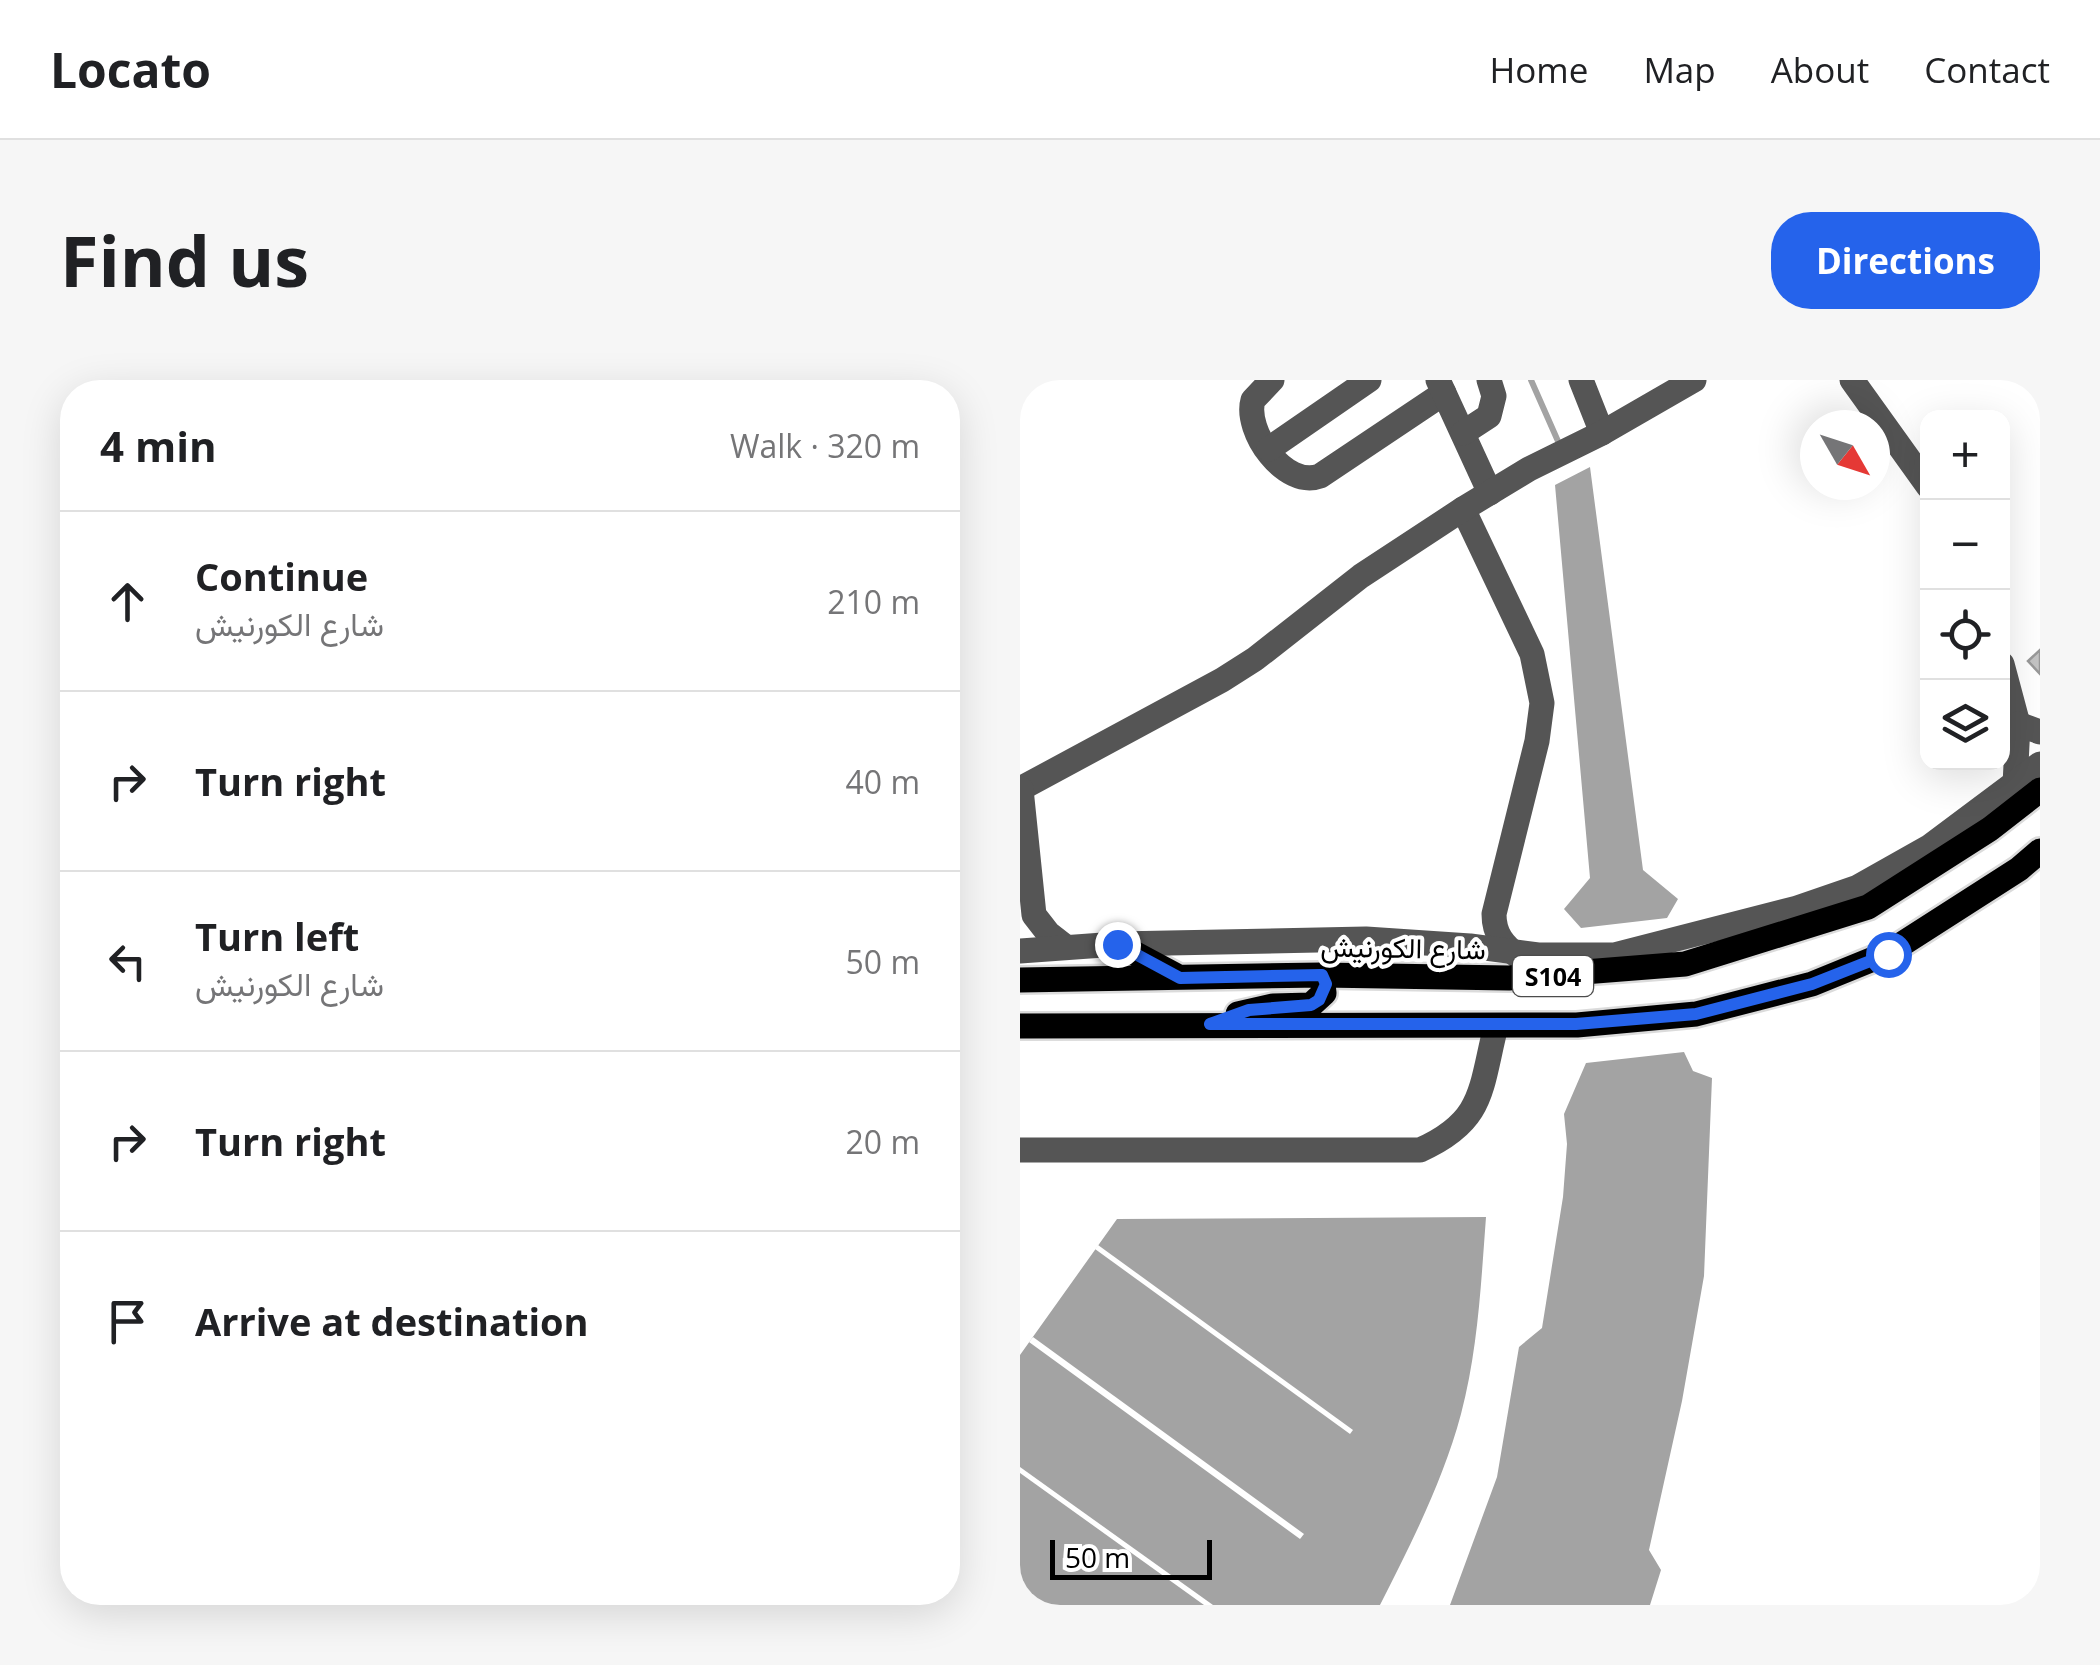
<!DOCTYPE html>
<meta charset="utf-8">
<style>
body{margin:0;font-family:"Open Sans",Vazirmatn,sans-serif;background:#f6f6f6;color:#202124}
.controls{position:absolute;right:30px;top:30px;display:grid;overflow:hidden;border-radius:20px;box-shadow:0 10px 40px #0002}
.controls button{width:90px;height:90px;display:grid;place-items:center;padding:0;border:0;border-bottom:2px solid #e0e0e0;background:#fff;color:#202124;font:50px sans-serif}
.compass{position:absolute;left:780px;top:30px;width:90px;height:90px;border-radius:50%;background:#fff;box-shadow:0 10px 40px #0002;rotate:129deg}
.scale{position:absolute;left:30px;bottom:25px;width:162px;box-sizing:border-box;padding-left:10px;border:5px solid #000;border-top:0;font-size:28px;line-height:35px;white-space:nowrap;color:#000;-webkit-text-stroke:8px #fff;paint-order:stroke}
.stop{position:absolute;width:30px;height:30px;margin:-22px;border:8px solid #2563eb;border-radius:50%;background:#fff}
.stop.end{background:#2563eb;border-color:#fff;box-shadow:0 2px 10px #0008}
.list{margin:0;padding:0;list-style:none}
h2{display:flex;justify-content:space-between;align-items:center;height:130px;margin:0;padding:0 40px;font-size:42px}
h2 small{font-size:32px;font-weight:400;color:#757577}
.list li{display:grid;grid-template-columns:65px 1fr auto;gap:30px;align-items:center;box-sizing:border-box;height:180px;padding:0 40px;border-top:2px solid #e0e0e0}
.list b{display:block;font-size:38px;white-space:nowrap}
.list p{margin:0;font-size:32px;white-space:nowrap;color:#757577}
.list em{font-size:32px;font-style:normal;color:#757577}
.icon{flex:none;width:55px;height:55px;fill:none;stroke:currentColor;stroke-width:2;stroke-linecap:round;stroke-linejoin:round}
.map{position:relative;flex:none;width:1020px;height:1225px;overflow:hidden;border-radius:40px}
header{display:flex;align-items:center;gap:60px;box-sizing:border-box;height:140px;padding:0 50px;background:#fff;border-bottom:2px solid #e0e0e0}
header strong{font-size:48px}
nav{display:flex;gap:55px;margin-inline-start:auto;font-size:35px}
.intro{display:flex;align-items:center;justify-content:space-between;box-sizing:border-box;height:240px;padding:0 60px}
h1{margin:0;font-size:70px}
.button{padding:25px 45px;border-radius:40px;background:#2563eb;color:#fff;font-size:35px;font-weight:700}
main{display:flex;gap:60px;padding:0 60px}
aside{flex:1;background:#fff;border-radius:40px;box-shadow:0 10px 40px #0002}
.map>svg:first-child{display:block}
.water{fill:#a3a3a3}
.pier{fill:#fff}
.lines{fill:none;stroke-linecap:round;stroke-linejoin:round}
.stream{stroke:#a3a3a3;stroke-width:6}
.building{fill:#c4c4c4;stroke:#999;stroke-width:2.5}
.major-casing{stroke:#dbdbdb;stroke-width:30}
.minor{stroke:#555;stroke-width:25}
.major{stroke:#000;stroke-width:25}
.route{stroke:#2563eb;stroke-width:12}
.labels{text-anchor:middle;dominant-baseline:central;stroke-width:8;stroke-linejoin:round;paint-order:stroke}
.shield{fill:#fff;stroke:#4c4c4c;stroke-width:2.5}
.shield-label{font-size:25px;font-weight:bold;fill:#000}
.street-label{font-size:28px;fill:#000;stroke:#fff}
</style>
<header>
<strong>Locato</strong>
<nav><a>Home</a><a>Map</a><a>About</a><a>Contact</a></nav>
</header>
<div class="intro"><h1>Find us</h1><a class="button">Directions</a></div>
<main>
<aside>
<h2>4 min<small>Walk · 320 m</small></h2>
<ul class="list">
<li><svg class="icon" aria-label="ahead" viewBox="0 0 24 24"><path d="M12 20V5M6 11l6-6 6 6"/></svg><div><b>Continue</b><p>شارع الكورنيش</p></div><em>210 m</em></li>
<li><svg class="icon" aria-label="right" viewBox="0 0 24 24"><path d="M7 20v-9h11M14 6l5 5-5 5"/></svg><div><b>Turn right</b></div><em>40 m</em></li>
<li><svg class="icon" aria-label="left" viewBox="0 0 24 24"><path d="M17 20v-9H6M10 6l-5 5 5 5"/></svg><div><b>Turn left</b><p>شارع الكورنيش</p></div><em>50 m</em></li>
<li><svg class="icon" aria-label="right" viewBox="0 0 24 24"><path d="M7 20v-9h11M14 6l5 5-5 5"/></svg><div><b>Turn right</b></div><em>20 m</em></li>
<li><svg class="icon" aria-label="arrive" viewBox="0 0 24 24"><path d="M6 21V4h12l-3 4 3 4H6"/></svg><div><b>Arrive at destination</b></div></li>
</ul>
</aside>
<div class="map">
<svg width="1020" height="1225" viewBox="0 0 1020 1225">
<rect width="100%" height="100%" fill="#fff"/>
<g class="water">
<path d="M570,87L623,490L658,519L647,538L561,548L544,529L570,498L535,105Z"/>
<path d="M664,672L673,691L692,698L684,896L662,1021L629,1170L641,1190L630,1225H430L477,1097L499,967L522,948L543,817L547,764L544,734L566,683Z"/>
<path d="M466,837C461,903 458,970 441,1034C423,1101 391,1164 360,1225H0V975L97,839Z"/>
</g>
<g class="pier">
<path d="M78,865L333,1050L330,1054L75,869Z"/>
<path d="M13,957L284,1154L280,1159L9,962Z"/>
<path d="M0,1087L193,1225H184L0,1093Z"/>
</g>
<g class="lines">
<path class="stream" d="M511,0L541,68"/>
</g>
<path class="building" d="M1020,270V294L1008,281Z"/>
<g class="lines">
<g class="major-casing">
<g id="major">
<path d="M97,564L155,595"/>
<path d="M0,600L302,595L489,598L665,584L848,527L970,449L1020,410"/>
<path d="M218,634L253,626L291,625L304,613L302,595"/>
<path d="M0,646L557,645L676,634L792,604L868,573L999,489L1020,471"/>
</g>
</g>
<g class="minor">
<path d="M252,0L233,20C224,51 265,109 300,96L424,13"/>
<path d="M418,0L470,113"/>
<path d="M561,0L582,53"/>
<path d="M832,0L908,106"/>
<path d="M443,53L469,36L474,16L469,0"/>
<path d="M249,69L349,0"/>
<path d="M443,129L512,274L522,323L517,361L474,534C474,554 483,565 499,577"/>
<path d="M982,284L998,344"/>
<path d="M995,405L998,344L1020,352"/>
<path d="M0,409L202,300L235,279L341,196L443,129L509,89L582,53L674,0"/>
<path d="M1,409L14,535L28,553L46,567"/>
<path d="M0,571L97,564L346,559L450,566L518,575H594L777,528L838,507L909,467L1020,384"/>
<path d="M0,770H400C465,741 460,709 476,646"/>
</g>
<use href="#major" class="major"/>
</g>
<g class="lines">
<path class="route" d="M97,564L160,598L302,595L306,604L299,620L291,625L229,630L190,644H556L676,634L792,604L868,574"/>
</g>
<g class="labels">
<rect class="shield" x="493" y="576" width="80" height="40" rx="8"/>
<g class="shield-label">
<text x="533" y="596">S104</text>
</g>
<g class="street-label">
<text transform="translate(383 567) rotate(1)">شارع الكورنيش</text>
</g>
</g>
</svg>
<div class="controls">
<button>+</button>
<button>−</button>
<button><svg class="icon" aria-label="locate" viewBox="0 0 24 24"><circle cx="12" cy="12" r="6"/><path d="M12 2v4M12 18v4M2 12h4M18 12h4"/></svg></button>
<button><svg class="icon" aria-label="layers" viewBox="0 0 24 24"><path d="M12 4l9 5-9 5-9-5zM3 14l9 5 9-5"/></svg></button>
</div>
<svg class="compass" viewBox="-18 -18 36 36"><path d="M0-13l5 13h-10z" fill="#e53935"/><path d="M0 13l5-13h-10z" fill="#757577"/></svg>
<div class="scale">50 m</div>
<div class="stop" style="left:868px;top:574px"></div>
<div class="stop end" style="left:97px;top:564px"></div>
</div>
</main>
